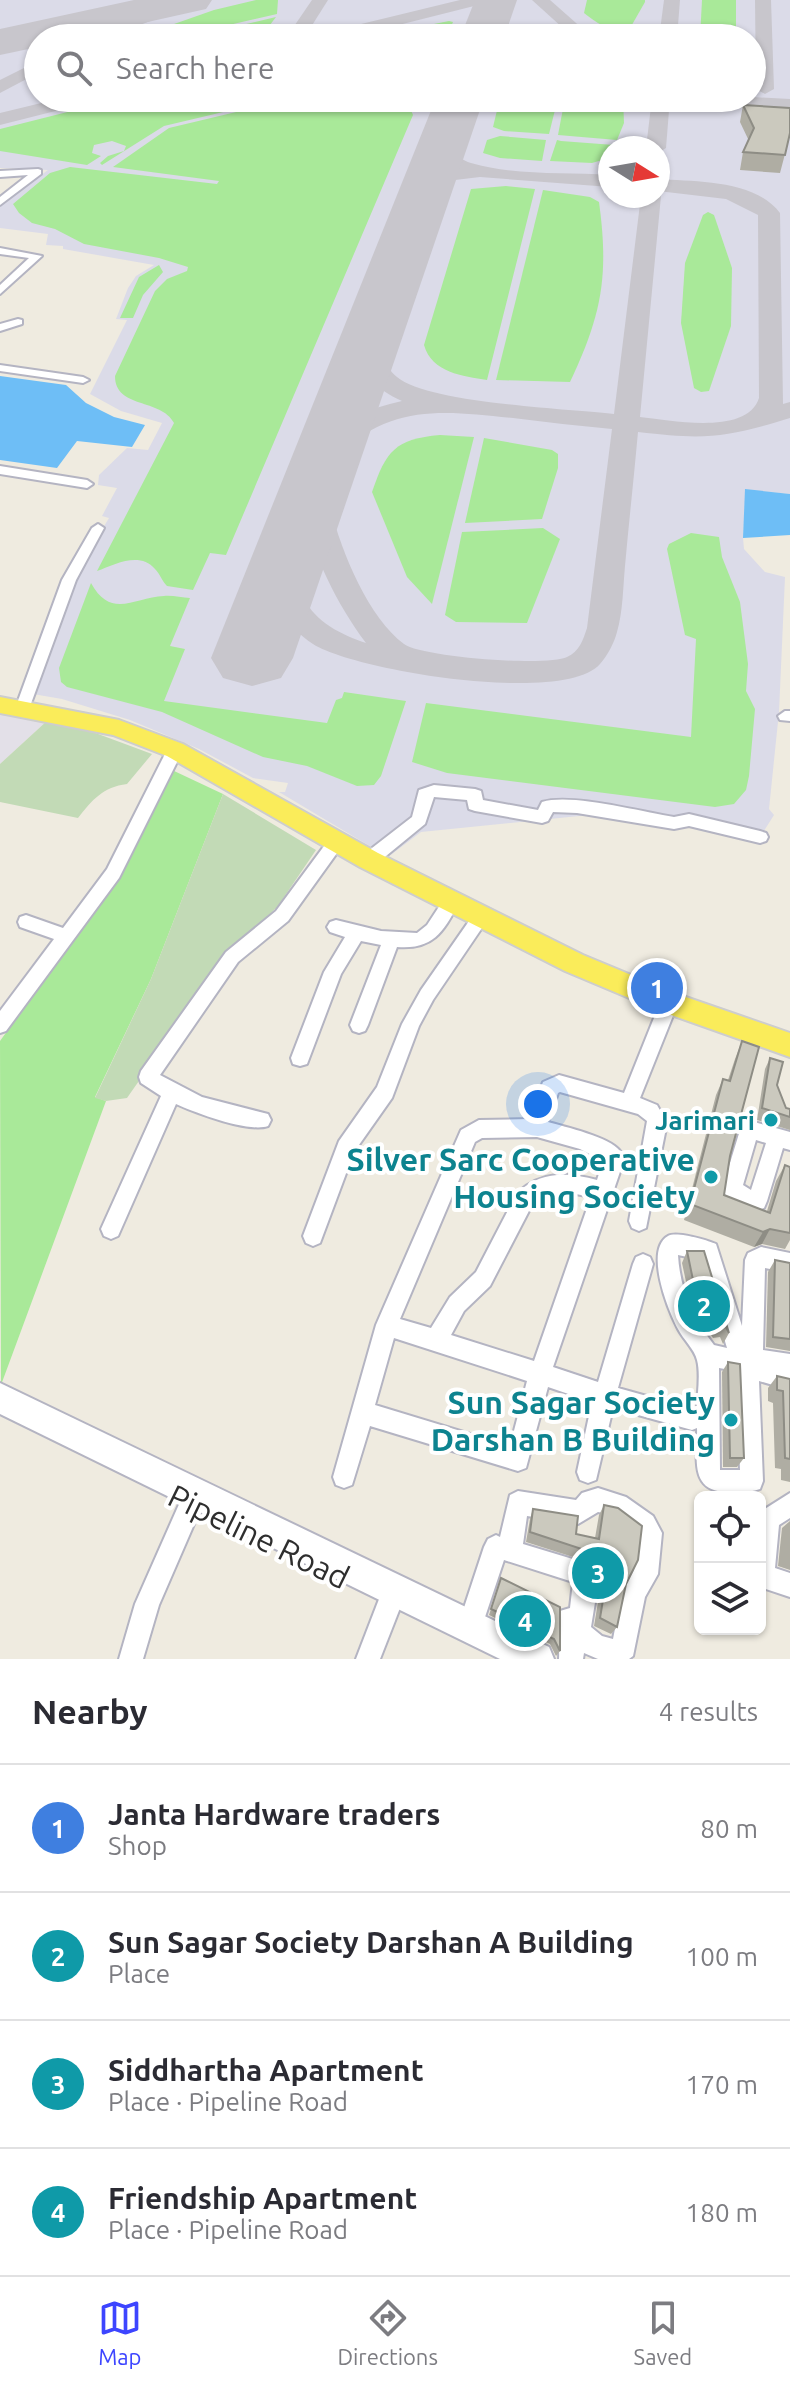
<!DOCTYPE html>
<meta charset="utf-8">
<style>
body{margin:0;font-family:Ubuntu,sans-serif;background:#f2f2f3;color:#2b2b33}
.controls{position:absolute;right:24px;bottom:24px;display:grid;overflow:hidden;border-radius:12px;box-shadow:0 2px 6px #0004}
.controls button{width:72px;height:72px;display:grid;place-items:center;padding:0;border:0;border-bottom:2px solid #e1e1e2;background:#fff;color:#2b2b33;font:40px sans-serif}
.compass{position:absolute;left:598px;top:136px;width:72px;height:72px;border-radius:50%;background:#fff;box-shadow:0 2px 6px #0004;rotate:101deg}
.you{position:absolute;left:538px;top:1104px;width:28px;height:28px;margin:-20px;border:6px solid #fff;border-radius:50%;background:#1a73e8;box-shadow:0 0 0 12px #1a73e833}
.badge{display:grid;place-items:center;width:52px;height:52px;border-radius:50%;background:#3d45ff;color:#fff;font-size:26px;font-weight:700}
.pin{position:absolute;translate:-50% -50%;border:4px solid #fff;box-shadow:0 2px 8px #0006}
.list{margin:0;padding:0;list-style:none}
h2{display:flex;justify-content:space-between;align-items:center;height:104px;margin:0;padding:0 32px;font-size:34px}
h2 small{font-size:26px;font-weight:400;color:#7c7c81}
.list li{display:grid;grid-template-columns:52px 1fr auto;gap:24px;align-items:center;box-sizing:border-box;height:128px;padding:0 32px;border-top:2px solid #e1e1e2}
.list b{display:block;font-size:30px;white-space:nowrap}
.list p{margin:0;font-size:26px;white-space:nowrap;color:#7c7c81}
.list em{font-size:26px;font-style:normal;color:#7c7c81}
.icon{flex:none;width:44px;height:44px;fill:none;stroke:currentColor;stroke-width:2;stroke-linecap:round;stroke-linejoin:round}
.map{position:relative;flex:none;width:790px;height:1659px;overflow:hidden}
.search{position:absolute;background:#fff;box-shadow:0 2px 6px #0004;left:24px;right:24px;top:24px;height:88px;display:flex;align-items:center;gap:20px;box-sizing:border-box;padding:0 28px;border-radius:44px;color:#7c7c81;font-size:30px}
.sheet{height:616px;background:#fff}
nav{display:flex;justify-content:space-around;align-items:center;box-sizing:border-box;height:112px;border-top:2px solid #e1e1e2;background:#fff;font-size:22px;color:#7c7c81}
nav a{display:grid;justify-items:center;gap:4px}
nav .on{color:#3d45ff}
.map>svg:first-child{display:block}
.industrial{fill:#e3e0e8}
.airport{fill:#dbdbe8;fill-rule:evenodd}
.green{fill:#a9e999}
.cemetery{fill:#c2dab6}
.water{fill:#6ebef6}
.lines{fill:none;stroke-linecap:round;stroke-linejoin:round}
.taxiway{fill:#c8c6cc;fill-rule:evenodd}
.runway{fill:#c8c6cc;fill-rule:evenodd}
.street-casing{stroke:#b4b4c2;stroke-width:4}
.secondary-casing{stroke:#b4b4c2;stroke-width:4}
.primary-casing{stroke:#cdcdcd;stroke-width:4}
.street{fill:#fff;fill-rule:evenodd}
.secondary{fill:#fff;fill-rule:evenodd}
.primary{fill:#faec5a;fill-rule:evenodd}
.wall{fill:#afada3}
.shaded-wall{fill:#8e8d85}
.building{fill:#cbc9be;stroke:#8e8d85;stroke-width:2}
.culture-dot{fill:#0f9aa8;stroke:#fff;stroke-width:3}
.labels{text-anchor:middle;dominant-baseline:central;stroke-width:8;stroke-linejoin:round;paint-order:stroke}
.culture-label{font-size:26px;font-weight:bold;fill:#0d838f;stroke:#fff;text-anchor:end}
.near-culture-label{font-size:32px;font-weight:bold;fill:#0d838f;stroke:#fff;text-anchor:end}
.near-street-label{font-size:32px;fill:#2e2e2e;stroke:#fff}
</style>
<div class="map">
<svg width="790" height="1659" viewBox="0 0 790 1659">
<rect width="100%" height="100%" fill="#efebe0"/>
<path class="industrial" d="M0,713L48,720L0,764Z"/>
<path class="airport" d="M0,0H790V494L746,490L743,538L744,549L765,572L785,577L779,712L769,809L774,815L762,834L691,814L672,821L628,811L421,832L388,857L279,792H285L288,783L253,778L199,749L130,720L62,699L33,694L73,589L70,583L109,518L102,516L117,488L98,485L99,475L127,448L148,450L162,423L121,411L90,394L127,320L116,319L128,288L136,276L154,265L63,249V246L46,245L48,234L0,228V206L48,170L0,168ZM38,38H752V98H38ZM610,148H658V196H610Z"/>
<g class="green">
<path d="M256,0H278L277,14L177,37L164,36L157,30L214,10Z"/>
<path d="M587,0H645V2L629,30C611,33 598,24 584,13Z"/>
<path d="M702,0H736V38H700Z"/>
<path d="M276,17L260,38H186Z"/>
<path d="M449,21L453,22L447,36L409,34L406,38H364Z"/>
<path d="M123,98H283L164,126L102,165L100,163L108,156L124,151L126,146L112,141L94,145L92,153L101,156L87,165L0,151V129Z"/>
<path d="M295,98H354L403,106L410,108L413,115L226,555L210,553L193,590L167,586C162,581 160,574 155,569C140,551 115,564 97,571L174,423C161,398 115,409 115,376L155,291L167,279L187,271L188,267L159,258L84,244L55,229L32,223L19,213L13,204L50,173L70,167L217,184L219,181L113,167L169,128Z"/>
<path d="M500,98H558L549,134L504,131L493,127Z"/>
<path d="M565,98H623L624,123L617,140L558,135Z"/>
<path d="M500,136L546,140L542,161L500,158L483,153L487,140Z"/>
<path d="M557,140L561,141L614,145L610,148L609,158L592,163L550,161Z"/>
<path d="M506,186L535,189L487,380C463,376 432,373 424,345L471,189Z"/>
<path d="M543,190L590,197L599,202C609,276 602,314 570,382L496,380Z"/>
<path d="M708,212L714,215L732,268L731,326L709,391L701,392L694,388L681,323L685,263L703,215Z"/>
<path d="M159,265L163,272L143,295L133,318H120L139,277Z"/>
<path d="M440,435L474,437L432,604L407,577L372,492C386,451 395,439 440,435Z"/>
<path d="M484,438L552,450L558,454V468L542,519L465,523Z"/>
<path d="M543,528L560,539L527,623L456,622L445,615L462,532Z"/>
<path d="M691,533L719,537L722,557L740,602L748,664L746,691L755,709L749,776L746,790L734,804L715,807L447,773L412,762L426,703L691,737L696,639L685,635L667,549L669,544Z"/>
<path d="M91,583C111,620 135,597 164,596C172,595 182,598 190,598L170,646L185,649L164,701L327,723L336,700L342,698L344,692L406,701L381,776L374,785L357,786L307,766L263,757L162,712L67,687L61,682L59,668Z"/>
<path d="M172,770L223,794L151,979L95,1097L106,1101L1,1385L0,1041L124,869Z"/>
</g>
<g class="cemetery">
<path d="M48,720L82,728L152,754L127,784C103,787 92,800 78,818L0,802V764Z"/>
<path d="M223,794L316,850L278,906L223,961L127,1098L106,1101L95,1098L151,979Z"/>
</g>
<g class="water">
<path d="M0,376L66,385L86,403L114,417L145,425L132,447L77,441L57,468L0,460Z"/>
<path d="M745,489L790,494V535L743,538Z"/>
</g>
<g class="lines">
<g class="taxiway">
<path d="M180,0H205L106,38H83L133,14Z"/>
<path d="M312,0H328L304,38H286Z"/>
<path d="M460,0H488L486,3L347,38H317L320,34Z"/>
<path d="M532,0H550L593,38H574Z"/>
<path d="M664,0H680L677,38H659Z"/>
<path d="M755,0H771L774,89L765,94L756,89Z"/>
<path d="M38,61V73L0,93V80Z"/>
<path d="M752,97L790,99V111L689,104L680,98Z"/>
<path d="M62,98H93L91,102L0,125V113Z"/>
<path d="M652,98H670L666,148L658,153V148H646Z"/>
<path d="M441,143C453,146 454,158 471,163C515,176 565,172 610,175V187L480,177L455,180L427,193L420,191L417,187L420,183L449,168L438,162L431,149Z"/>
<path d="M658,179C696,182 754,179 780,213L783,404L790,402V418C726,438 705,440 638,432C634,477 629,521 625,566C623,587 623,611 617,632C614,643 608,655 600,664C565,705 355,671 313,644C287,627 274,604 267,575L271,568L282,565L293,568C299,578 299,588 304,598C315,622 342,635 366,643C333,599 309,546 299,493L303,487L313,485L323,487L327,493C336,539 365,615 404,644C421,657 547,667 567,657C579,652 583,640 587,628L612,429C579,426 546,422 513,418C445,411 392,403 338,455H320L316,449C335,421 370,408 402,401C376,390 362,372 356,345L359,340H377C385,352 384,367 397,377C427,403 568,409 614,414L641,196H658V192L661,196L640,417C670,420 747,436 759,398L758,215L726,199L658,191Z"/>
</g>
<g class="runway">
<path d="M134,0H212L206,9L76,38H38V47L0,55V29Z"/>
<path d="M475,0H517L504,38H460Z"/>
<path d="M436,98H484L293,658L281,678L252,686L223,678L211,658Z"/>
</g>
<g class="street-casing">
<g id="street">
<path d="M38,169L41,170V174L0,205V197L28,175L0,177V171Z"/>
<path d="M0,248L42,256L0,294V285L29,258L0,254Z"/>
<path d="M18,319L22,320V324L0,331V324Z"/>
<path d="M0,365L83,377L89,380L83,383L0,371Z"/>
<path d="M0,466L87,480L93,484L87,488L0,474Z"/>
<path d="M98,524L104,528L76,580L29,709L22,714L17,713L15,709L62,580L92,528Z"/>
<path d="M785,711H790V721L780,720L778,716Z"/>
<path d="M175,745L183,750L119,878L6,1031L0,1033V1011L54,939L20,927L18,922L20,917L26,915L63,928L107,869L167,750Z"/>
<path d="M434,785L475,789L481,791L483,800L538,810L542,802C572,793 641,812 674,817L689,814L760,831L766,833L768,837L766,841L760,843L689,826L674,829L577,813L553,812L548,821L542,823L475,811L469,809L467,800L434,797L425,824L375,865H363L361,860L363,855L412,817L419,790Z"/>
<path d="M336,836L342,838L344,842L342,846L288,921L238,962L160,1075L202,1097L268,1114L271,1120L268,1126C249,1133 196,1113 176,1104L118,1236L111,1239L104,1236L101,1229L161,1096L141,1083L139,1077L141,1071L226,952L276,911L330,838Z"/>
<path d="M452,894L458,896L460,901C444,930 435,950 397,947L368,1025L365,1031L359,1033L353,1031L350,1025L381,945L361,941L341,974L307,1064L300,1066L293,1064L291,1058L324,972L345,937L330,932L327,927L330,922L336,920L381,931L417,933L427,925L446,896Z"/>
<path d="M482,909L488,911L490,916L433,1000L419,1026L392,1098L354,1152L320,1243L313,1246L306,1243L303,1236L339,1141L377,1087L402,1024L421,990L476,911Z"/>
<path d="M669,995L675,998L678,1003L640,1098L657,1105L667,1123L646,1228L639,1231L632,1228L629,1221L647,1121L638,1114L560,1092L558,1093L548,1122C565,1127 610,1137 620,1151C624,1154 623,1158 623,1163L553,1367L598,1382L633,1264L636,1257L643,1254L650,1257L653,1264L618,1388L697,1410C697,1395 701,1375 697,1360C695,1350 683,1339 678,1329C668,1310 644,1250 668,1236C676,1231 707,1240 716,1244L742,1326L745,1260L748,1253L761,1247L790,1253V1273L765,1268L763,1350L790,1354V1390L759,1381L763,1481L760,1489C750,1493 739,1492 728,1492C688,1492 698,1457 697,1428L692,1430L613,1408L596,1480L588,1483L580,1480L577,1472L592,1402L548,1387L526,1468L518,1471L370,1426L352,1485L344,1488L336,1485L333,1477L376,1325L461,1130L479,1120L530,1119L543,1082L559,1075L624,1093L660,1003L663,998ZM537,1137L580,1149L603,1161L597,1180C567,1172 541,1171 517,1193L476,1272L450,1297L431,1328L400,1319L475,1142L482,1138ZM551,1193H571L591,1197L534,1361L451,1335L464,1311L490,1286L531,1207ZM678,1255L701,1260L727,1348L714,1345C693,1318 680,1290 678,1255ZM394,1338L527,1381L510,1446L375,1405ZM719,1368L736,1371L740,1470H720Z"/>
<path d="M754,1122L790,1132V1150L783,1148L767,1201L764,1208C749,1214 729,1204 722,1189L741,1127ZM756,1140L766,1143L751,1190L743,1185Z"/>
<path d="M196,1480L204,1484L208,1492L159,1605L143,1659H119L135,1604L188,1484Z"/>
<path d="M598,1488L626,1497L653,1516L662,1533L658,1574L645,1597L633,1656L629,1659H598L584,1653L583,1659H559C560,1643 555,1625 560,1611L570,1608L573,1582L504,1560L478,1638L469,1641L460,1638L457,1629L484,1547L488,1539L496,1535L500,1537L510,1495L518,1491L576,1500L582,1493ZM598,1512L613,1515L638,1535L634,1570L622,1593L613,1639L602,1636L591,1627L598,1584L589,1564L523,1544L527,1516L578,1524Z"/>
<path d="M790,1493V1518L779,1525L775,1568L790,1573V1597L760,1587V1512Z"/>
<path d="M395,1578L404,1581L407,1590L380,1659H356L386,1581Z"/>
</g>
</g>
<g class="secondary-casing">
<path id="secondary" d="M0,1383L549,1647L554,1659H500L0,1414Z"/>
</g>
<g class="primary-casing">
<path id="primary" d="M0,697L119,720L183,744L378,853L583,955L677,994L790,1033V1057L660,1011L565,971L360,867L167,756L113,735L0,713Z"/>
</g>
<use href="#street" class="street"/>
<use href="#secondary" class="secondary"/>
<use href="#primary" class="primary"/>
</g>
<g class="wall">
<path d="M743,105L790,135L780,173L740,170L743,152L749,141L740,122Z"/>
<path d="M742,1041L730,1156L724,1195L767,1211L776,1181L785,1165L790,1167V1240L785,1249L762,1244L754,1247L684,1220L716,1095L723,1079L728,1080L735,1059Z"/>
<path d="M770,1058L777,1085L786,1108L790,1109V1130L757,1120L765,1069Z"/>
<path d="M687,1251L729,1333L723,1344L720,1337L713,1338L697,1313L688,1291L682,1263Z"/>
<path d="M775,1260L790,1263V1351L766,1347L768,1272Z"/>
<path d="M728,1362L744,1458L737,1467H723L722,1372Z"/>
<path d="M777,1376L790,1379V1482L781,1480V1469L775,1468L773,1403L768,1401V1388Z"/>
<path d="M604,1505L626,1584L617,1627L611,1634L594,1626L601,1584L592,1563L526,1542L530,1519L533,1509L576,1534L595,1538L599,1515Z"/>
<path d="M790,1521V1570L778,1566L782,1528Z"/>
<path d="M501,1578L560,1607V1651L556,1656L550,1644L489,1615Z"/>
</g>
<path class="shaded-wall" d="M770,1229L762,1244L754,1247L763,1232Z"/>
<g class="building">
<path d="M743,105L790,108V133L785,155L743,152L754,128Z"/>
<path d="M742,1041L759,1047L730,1156L724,1195L770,1213L785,1165L790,1167V1233L770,1229L763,1232L690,1204L723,1079L730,1081Z"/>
<path d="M770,1058L783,1062L777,1085L786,1108L790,1109V1117L762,1108Z"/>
<path d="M687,1251H704L729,1333L726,1327L719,1328L702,1302L693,1280Z"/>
<path d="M775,1260L790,1263V1339L773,1337Z"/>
<path d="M728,1362L740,1364L744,1458H730Z"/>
<path d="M777,1376L790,1379V1459L785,1458L783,1391L777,1390Z"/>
<path d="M604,1505L618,1508L642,1526L638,1560L626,1584L617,1627L600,1618L607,1576L597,1554L530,1532L533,1509L578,1516L576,1534L599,1539Z"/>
<path d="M501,1578L560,1607V1651L554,1639L491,1609Z"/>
</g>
<g class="culture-dot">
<circle cx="771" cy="1120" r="8"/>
<circle cx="711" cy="1177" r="8"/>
<circle cx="731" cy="1420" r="8"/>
</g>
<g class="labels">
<g class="culture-label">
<text x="755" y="1120">Jarimari</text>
</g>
<g class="near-culture-label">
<text x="695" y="1159">Silver Sarc Cooperative<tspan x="695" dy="37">Housing Society</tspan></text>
<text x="715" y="1402">Sun Sagar Society<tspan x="715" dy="37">Darshan B Building</tspan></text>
</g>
<g class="near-street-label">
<text transform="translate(259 1536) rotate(26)">Pipeline Road</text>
</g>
</g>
</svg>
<div class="controls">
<button><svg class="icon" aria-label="locate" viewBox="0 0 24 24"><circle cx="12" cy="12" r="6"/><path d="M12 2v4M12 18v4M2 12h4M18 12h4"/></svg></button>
<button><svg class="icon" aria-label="layers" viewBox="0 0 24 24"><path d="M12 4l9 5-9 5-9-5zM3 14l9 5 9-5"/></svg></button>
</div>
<svg class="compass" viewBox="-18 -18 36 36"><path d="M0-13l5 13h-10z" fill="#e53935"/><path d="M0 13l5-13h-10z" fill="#7c7c81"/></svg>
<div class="you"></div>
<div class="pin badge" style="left:657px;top:988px;background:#3f7fe0">1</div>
<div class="pin badge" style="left:704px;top:1306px;background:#0f9aa8">2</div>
<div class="pin badge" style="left:598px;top:1573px;background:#0f9aa8">3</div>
<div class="pin badge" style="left:525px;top:1621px;background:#0f9aa8">4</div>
<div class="search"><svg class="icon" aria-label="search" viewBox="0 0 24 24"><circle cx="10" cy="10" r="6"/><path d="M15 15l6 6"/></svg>Search here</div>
</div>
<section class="sheet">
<h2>Nearby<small>4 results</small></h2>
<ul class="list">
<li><span class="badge" style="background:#3f7fe0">1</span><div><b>Janta Hardware traders</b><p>Shop</p></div><em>80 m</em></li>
<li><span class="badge" style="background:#0f9aa8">2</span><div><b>Sun Sagar Society Darshan A Building</b><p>Place</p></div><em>100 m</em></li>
<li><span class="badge" style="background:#0f9aa8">3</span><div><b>Siddhartha Apartment</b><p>Place · Pipeline Road</p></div><em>170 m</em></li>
<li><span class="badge" style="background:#0f9aa8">4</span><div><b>Friendship Apartment</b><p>Place · Pipeline Road</p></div><em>180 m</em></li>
</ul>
</section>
<nav>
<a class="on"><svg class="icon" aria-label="map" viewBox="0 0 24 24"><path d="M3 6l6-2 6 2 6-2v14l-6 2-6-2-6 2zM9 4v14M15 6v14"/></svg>Map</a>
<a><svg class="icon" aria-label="directions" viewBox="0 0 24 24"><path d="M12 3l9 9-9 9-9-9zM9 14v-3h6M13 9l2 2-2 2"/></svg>Directions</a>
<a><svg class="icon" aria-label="saved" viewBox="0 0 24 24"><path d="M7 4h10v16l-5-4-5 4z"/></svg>Saved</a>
</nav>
